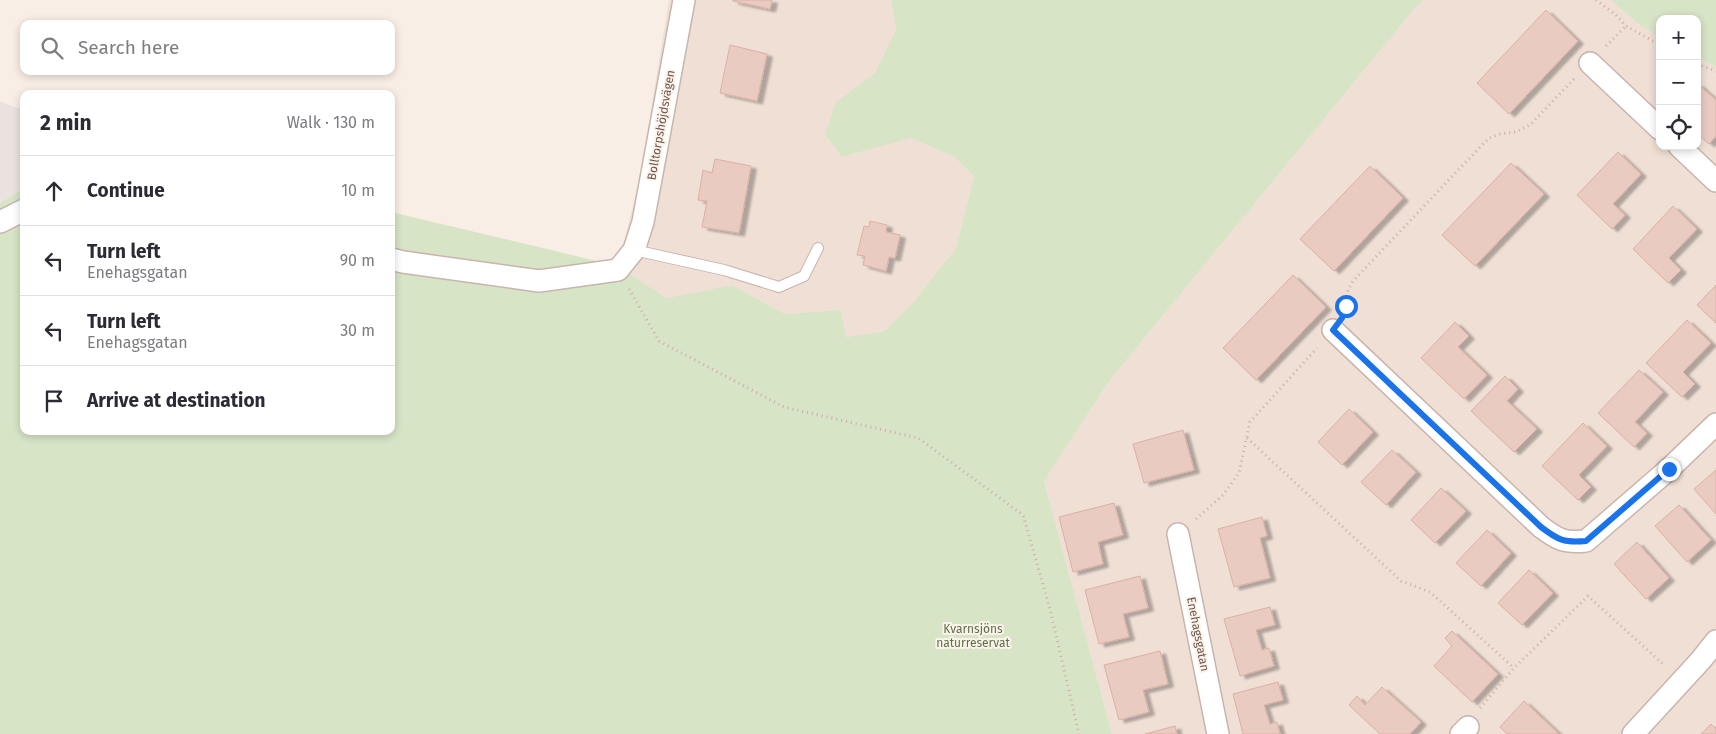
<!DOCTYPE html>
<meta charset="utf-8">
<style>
body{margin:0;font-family:"Fira Sans",sans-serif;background:#f2f2f3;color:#2b2b33}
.controls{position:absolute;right:15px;top:15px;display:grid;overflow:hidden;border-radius:10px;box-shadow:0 2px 8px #0003}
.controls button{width:45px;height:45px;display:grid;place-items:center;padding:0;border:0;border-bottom:1px solid #e1e1e2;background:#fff;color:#2b2b33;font:25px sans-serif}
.stop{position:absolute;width:15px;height:15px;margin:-11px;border:4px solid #1a73e8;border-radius:50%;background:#fff}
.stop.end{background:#1a73e8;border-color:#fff;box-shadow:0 1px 5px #0008}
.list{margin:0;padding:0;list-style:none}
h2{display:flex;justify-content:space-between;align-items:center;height:65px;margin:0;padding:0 20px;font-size:21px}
h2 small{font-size:16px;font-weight:400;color:#7c7c81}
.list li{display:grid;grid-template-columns:32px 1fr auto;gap:15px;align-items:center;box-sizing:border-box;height:70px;padding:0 20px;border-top:1px solid #e1e1e2}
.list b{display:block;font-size:19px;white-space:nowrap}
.list p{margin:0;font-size:16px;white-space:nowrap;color:#7c7c81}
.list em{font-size:16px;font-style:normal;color:#7c7c81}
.icon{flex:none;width:28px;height:28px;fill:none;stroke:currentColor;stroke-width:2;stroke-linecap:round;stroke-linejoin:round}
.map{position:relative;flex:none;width:1716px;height:734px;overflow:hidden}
.search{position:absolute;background:#fff;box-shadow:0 2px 8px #0003;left:20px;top:20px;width:375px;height:55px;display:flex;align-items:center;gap:12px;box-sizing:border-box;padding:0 18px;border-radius:10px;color:#7c7c81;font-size:19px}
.panel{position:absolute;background:#fff;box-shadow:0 2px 8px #0003;left:20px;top:90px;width:375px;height:345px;border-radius:10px}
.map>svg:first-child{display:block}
.residential{fill:#efdfd5}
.industrial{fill:#e9e2df}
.green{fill:#d7e4c6}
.building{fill:#eacbc1;stroke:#dbb0a4;filter:url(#shadow)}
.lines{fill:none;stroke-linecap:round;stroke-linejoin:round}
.lane-casing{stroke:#c8b5ad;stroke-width:12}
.street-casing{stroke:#c8b5ad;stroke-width:24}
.path{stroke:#cfaea4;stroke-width:3;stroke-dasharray:1 4;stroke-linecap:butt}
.lane{stroke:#fff;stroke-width:10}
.street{stroke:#fff;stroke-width:21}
.route{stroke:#1a73e8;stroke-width:6}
.labels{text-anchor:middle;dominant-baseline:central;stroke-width:4;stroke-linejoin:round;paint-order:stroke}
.street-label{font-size:12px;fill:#6e554e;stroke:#fcf3eb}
.park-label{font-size:12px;fill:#5b7248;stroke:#fcf3eb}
</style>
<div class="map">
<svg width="1716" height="734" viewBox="0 0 1716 734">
<defs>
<filter id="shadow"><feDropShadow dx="5.5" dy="3" stdDeviation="1" flood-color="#0004"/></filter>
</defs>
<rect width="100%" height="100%" fill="#f9eee5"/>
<g class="residential">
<path d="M669,0H891L896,29L875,73L836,102L842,157L911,138L954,157L974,176L956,248L914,301L885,331L846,337L841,310L785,314L732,285L667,298L618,266L640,177Z"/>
<path d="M1424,0H1611L1641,26L1660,37V146H1697V57L1716,67V734H1112L1044,481L1109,381L1414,9Z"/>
</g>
<path class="industrial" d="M0,101L24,111V188L0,203Z"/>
<g class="green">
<path d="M891,0H1424L1414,9L1109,381L1044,481L1112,734H0V203L24,188V431H391V212L618,266L667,298L732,285L785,314L841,310L846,337L885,331L914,301L956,248L974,176L954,157L911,138L842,157L825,134L836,102L875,73L896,29Z"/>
<path d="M1611,0H1716V67L1697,57V19H1660V37L1641,26Z"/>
</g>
<g class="building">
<path d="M733,0H772L770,9L733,1Z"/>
<path d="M1546,10L1578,41L1509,114L1477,83Z"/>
<path d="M730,45L767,54L757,101L720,93Z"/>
<path d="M1697,83L1716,100V136L1709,144L1697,133Z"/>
<path d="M1618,152L1641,174L1613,204L1625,215L1612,229L1577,195Z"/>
<path d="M715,159L751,166L739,233L702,227L707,201L698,200L703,170L712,173Z"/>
<path d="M1511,163L1544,194L1475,266L1442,235Z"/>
<path d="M1370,166L1403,198L1334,271L1300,239Z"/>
<path d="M1673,206L1697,229L1669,258L1681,270L1668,283L1633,249Z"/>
<path d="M870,221L887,225L886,232L900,235L895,258L889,257L886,271L863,265L865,256L857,255L864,226L869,227Z"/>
<path d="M1293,275L1326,307L1256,380L1223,348Z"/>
<path d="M1716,285V323L1697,305Z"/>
<path d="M1687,320L1711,343L1683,372L1695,384L1682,397L1646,363Z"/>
<path d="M1455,322L1469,336L1458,347L1487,375L1464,399L1421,358Z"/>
<path d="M1639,370L1663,392L1635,422L1647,433L1634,447L1598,413Z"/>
<path d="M1505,376L1518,389L1507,401L1537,429L1514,452L1471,411Z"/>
<path d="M1349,409L1373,432L1342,465L1318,442Z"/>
<path d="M1583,423L1607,446L1579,475L1591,487L1578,500L1542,466Z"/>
<path d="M1183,430L1194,470L1144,483L1133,444Z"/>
<path d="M1392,450L1416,472L1386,505L1361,482Z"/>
<path d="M1716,470V514L1694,489Z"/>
<path d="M1441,488L1466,511L1435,543L1411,520Z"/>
<path d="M1114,503L1123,535L1098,542L1103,564L1073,572L1059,517Z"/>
<path d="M1679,505L1711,540L1687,562L1655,526Z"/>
<path d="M1262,517L1267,536L1260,538L1270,578L1234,587L1218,529Z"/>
<path d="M1487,530L1511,553L1481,586L1456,563Z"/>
<path d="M1637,542L1669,578L1646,599L1614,564Z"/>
<path d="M1529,570L1553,593L1522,625L1498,603Z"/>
<path d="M1140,576L1148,608L1123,614L1129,637L1099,644L1085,590Z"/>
<path d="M1270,607L1275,625L1256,630L1262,650L1269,648L1274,666L1240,676L1224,619Z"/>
<path d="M1452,631L1498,674L1472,702L1434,666L1452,646L1445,638Z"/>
<path d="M1160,651L1168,684L1143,690L1149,712L1119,720L1104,665Z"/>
<path d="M1278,682L1283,700L1264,705L1270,724L1277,722L1280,734H1243L1233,694Z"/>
<path d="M1382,687L1421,722L1410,734H1380L1349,705L1357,696L1365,705Z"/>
<path d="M1524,701L1559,734H1507L1500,727Z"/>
<path d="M1711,724L1716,729V734H1701Z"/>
<path d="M1175,726L1177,734H1145Z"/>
</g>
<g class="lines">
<g class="lane-casing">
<path id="lane" d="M634,250L724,270L779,287L804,276L818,248"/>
</g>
<g class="street-casing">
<g id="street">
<path d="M1590,63L1660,129"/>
<path d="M1679,146L1716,181"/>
<path d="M0,222L24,210"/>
<path d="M391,259L403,262L539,281L618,270L634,250L643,222L684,0"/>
<path d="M1333,330L1541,527C1558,540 1564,543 1586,541L1669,469L1716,424"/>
<path d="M1178,534L1218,734"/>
<path d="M1461,734L1468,727"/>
<path d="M1633,734L1701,660L1716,641"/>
</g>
</g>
<g class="path">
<path d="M1596,0L1616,15L1626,26L1660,45"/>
<path d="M1606,46L1626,26"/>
<path d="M1697,64L1716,71"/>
<path d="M629,289L659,341L784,407L918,438L1023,515L1050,609L1079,734"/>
<path d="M1344,311L1348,290L1353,281L1481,146L1489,138L1500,134L1516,132L1531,124L1574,79"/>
<path d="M1247,438L1401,581L1430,592L1514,668"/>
<path d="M1196,519L1223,495L1239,473L1250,422L1317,348"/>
<path d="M1480,708L1514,668L1588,596L1664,665"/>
</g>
<use href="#lane" class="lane"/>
<use href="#street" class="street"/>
</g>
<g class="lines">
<path class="route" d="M1346,306L1342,318L1333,330L1541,527C1558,540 1564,543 1586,541L1669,469"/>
</g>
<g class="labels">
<g class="street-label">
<text transform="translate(661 125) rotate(-80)">Bolltorpshöjdsvägen</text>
<text transform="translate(1198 634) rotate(79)">Enehagsgatan</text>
</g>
<g class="park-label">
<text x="973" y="629">Kvarnsjöns<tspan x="973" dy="14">naturreservat</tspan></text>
</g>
</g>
</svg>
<div class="controls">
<button>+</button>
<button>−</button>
<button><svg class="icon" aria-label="locate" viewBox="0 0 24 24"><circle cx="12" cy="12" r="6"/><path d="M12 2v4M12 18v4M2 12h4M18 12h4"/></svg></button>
</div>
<div class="stop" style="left:1346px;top:306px"></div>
<div class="stop end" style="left:1669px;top:469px"></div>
<div class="search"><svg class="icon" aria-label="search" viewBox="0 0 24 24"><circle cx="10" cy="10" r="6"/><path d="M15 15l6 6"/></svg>Search here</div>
<section class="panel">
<h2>2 min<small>Walk · 130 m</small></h2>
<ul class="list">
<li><svg class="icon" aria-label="ahead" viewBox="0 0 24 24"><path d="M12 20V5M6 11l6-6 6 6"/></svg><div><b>Continue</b></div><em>10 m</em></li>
<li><svg class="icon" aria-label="left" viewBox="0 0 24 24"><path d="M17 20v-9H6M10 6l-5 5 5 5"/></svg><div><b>Turn left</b><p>Enehagsgatan</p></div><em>90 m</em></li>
<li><svg class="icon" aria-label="left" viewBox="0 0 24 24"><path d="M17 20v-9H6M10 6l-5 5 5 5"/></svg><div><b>Turn left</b><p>Enehagsgatan</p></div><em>30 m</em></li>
<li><svg class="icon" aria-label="arrive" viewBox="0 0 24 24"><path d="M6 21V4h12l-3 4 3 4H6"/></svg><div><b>Arrive at destination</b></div></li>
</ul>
</section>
</div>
